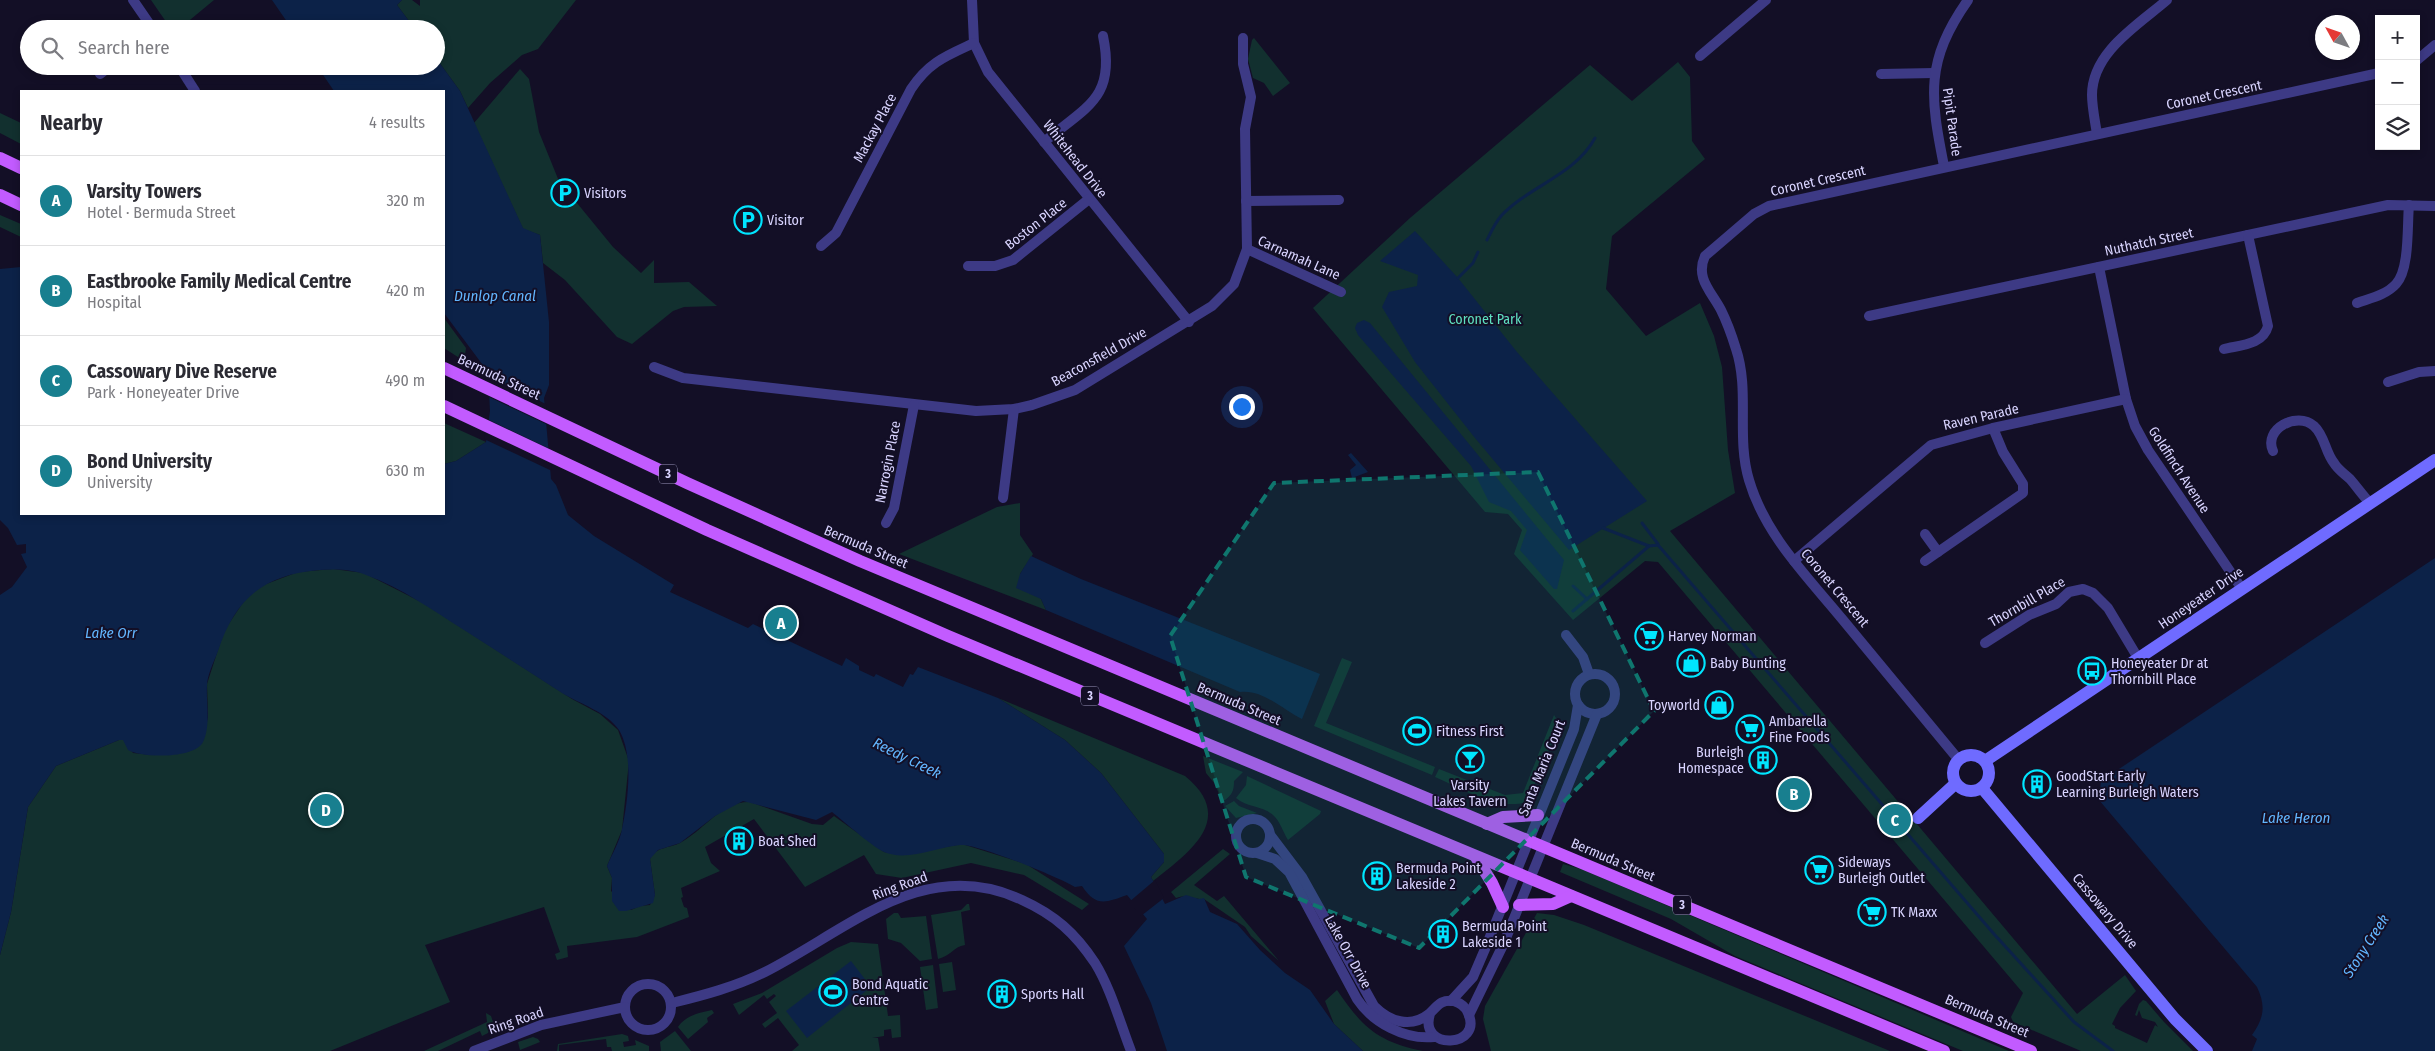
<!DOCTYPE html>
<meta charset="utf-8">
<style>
body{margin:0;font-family:"Fira Sans Condensed",sans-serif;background:#f2f2f3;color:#2b2b33}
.controls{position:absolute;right:15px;top:15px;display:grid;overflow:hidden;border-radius:0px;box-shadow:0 2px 8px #0003}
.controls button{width:45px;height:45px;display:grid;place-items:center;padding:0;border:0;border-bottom:1px solid #e1e1e2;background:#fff;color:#2b2b33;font:25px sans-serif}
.compass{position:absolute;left:2315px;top:15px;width:45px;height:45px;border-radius:50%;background:#fff;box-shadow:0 2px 8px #0003;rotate:310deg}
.you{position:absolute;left:1241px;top:406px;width:18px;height:18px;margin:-12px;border:4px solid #fff;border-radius:50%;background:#1a73e8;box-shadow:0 0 0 8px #1a73e833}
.badge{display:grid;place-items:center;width:32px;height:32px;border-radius:50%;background:#187f8f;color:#fff;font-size:16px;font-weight:700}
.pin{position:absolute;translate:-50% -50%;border:2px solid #fff;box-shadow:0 1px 5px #0006}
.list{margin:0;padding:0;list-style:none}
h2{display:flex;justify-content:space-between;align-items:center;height:65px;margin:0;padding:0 20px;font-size:21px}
h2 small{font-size:16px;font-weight:400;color:#7c7c81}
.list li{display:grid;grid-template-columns:32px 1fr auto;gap:15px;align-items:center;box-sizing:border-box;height:90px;padding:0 20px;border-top:1px solid #e1e1e2}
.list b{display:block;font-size:19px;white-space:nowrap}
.list p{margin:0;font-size:16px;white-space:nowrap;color:#7c7c81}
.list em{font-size:16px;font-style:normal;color:#7c7c81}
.icon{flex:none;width:28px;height:28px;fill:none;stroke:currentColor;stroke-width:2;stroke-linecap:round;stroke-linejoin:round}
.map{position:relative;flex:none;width:2435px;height:1051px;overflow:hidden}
.search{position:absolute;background:#fff;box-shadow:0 2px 8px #0003;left:20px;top:20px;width:425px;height:55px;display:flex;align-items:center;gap:12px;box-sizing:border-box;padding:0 18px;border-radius:28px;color:#7c7c81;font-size:19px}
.panel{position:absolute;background:#fff;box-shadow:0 2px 8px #0003;left:20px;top:90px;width:425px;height:425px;border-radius:0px}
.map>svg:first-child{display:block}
.green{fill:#12302f}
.water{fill:#0c2248}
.pier{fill:#130f26}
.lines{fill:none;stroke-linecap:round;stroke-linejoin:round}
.stream{stroke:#0c2248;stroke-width:3}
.street{stroke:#3d3a85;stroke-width:10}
.secondary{stroke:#6f6bff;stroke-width:12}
.primary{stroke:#c25bff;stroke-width:12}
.marked{fill:#0f766e;fill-opacity:0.2;stroke:#0f766e;stroke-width:4;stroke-dasharray:10 6;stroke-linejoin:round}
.labels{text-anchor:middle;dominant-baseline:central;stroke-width:4;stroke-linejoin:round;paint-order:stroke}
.shield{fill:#130f26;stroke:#9e99be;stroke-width:1}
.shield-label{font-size:12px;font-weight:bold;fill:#d9d4ff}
.street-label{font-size:14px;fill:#d9d4ff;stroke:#130f26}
.poi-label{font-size:14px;fill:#d9d4ff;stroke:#130f26;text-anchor:start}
.park-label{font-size:14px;fill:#5fe0c0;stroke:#130f26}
.water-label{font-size:15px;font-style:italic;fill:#62b6ff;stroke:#130f26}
</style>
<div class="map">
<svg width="2435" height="1051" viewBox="0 0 2435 1051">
<rect width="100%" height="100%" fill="#130f26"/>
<g class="green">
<path d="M151,0H214L179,29H171Z"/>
<path d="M402,0H412L420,6V0H576L538,49L522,55L490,83L468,108L460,91L436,58V29H415L397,5Z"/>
<path d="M1254,38L1290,83L1273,96L1264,83L1253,78L1248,59L1252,40Z"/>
<path d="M1678,62L1690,77L1692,141L1705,159L1612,236L1606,289L1646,336L1700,303L1714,336L1722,367L1728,450L1735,493L1670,531L2077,1014L2125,975L2136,991L2120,1008L2112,1024L2115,1026V1028L2147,1043L2155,1025L2158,1027L2155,1022L2142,1018L2139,1010L2137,1016L2135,1015L2139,1004L2143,1000L2146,1001L2164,1022L2193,1051H2081L2013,1022L2011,1017L2023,993L1658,562L1645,561L1573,620L1514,554L1522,530L1508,514L1485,512L1313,308L1410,218L1590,65L1632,101Z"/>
<path d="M520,69L529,79L539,132L565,196L577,203L613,247L641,273L654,260V283L689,282L717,306L684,307L673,311L632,344L617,337L565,280L543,263L540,235L523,229L474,123Z"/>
<path d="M0,113L21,123V144L0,133Z"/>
<path d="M0,215L21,224V237L0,227Z"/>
<path d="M444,318L466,348L464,361L444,348Z"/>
<path d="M444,423L486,442L456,461L444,464Z"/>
<path d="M1020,503V535L1033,554L1020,574L1041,599L1046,610L899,554L997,507Z"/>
<path d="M333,569L364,573L425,604L572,699L600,714L618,730L629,761L622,830L607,866L612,878L611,891L631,910L640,906L650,905L655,895L650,859C655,847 670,848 680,843C703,831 722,801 750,802L812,824L823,825L834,816L884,852L901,855L962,844L1026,864L1089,904L1082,910L1024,875L971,863L902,878L876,874L864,855L805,887L754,819L705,847L711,863L720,871L681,888L683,897L681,898L684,907L687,908L689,917L637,937L567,946L568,957L557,960L555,954L560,952L544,907L425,945L450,1002L330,1051H0V955L11,912L28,807L56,766L119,740L123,739L133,753C160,756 181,758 203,741L208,717L207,684L224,631L246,598L261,586L298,572Z"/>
<path d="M1342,658L1352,662L1326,723L1435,767L1432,775L1314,726Z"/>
<path d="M998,698L1185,776C1238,819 1188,853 1153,881L1151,877L1164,862V854L1101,773L1065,740Z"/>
<path d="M1554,715L1560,724L1527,802C1497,811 1463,789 1435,777L1439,769L1505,795L1523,793Z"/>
<path d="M1203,756L1243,772L1234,781C1234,791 1232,796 1222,802L1215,784L1206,773Z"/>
<path d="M1247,776L1321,811L1320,814L1288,840C1283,832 1280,821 1273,815C1262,805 1247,808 1236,798L1246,785Z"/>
<path d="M1234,801L1239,806L1257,813L1236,818L1225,806Z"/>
<path d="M1223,849L1230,854L1194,885L1217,901L1224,896L1279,961L1251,936L1245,927L1204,899C1193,900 1189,894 1176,898L1171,892Z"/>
<path d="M1563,864L1581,869L2009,1051H1963L1735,956L1671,919L1560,872Z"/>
<path d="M967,904H969L970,910L961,912L965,945C953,947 951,956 938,959L931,915L961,910Z"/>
<path d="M894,913H898L901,918L926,916L932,959L920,961L901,943L888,939L886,919Z"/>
<path d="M1537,913L1554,915L1584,925L1890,1051H1491L1483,1019L1485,1006Z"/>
<path d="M851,942L878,944L888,1016L900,1015L901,1037L892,1038L891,1029L884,1030V1036L872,1038H878L880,1051H792L799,1045L778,1018L765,1028L762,1024L777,1013L769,1002L776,996L774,994L767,999L764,995L739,1015L733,1004L762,993L837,948Z"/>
<path d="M952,962L956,990L943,992L939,964Z"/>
<path d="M933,965L938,1008L926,1010L920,967Z"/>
<path d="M1337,990C1362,1027 1378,1042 1423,1051H1363L1334,1024L1325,1001Z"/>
<path d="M712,1010L714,1013L707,1018L708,1022L688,1039L678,1027C686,1015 699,1013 712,1010Z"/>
<path d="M486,1013L491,1016L494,1025L488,1033L482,1036L480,1031L438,1051H424L487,1022Z"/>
<path d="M675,1031L691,1051H661L660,1042Z"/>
<path d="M622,1034L628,1036L629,1041L623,1042L624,1047L636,1045L635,1040L649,1046V1051H612L611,1047H607L606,1039L559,1045V1051H557L558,1044Z"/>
<path d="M533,1037L538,1039L540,1042L520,1050L518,1042Z"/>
</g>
<g class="water">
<path d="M272,0H402L397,5L415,29H292Z"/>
<path d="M436,58L460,91L523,228L540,235L549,322V385L544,398L551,479L556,485L568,515L594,536L674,585L670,592L748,628L753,624L842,666L846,658L859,666V670L874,677L876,674L903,687L910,674L913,675L918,667L998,698L1065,740L1101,773L1164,854V862L1151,877L1165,904L1186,895L1199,899L1204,898L1210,912L1237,924L1260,950L1285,973L1310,990L1334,1024L1363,1051H1167L1151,1003L1124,946L1147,919L1127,895C1105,903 1096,907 1082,886L1075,887C1058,877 976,843 960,845C937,847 907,862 884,852C870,845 846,823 832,812L816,820L743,801L715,816L680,843L658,850L650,859L655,895L653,903L626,911H619L612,901V878L607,866C612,854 620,841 622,829C628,801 634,755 619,730C607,712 580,704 562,693C529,672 497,651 464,630C432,610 402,588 366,575C352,569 334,569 319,570C263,575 235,599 218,651C214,662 207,675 207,686C206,703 211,725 203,742C195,759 141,758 128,750L123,740H119L56,766L28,807L11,912L0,955V595L12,587L27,567L21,554L26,553V544L17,545L8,528L0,520V269L21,267V514H444V464L456,461L486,442L490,411L488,372L444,313V91H334L317,66H436Z"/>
<path d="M1415,231L1458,278L1517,352L1647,501L1569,550L1475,438L1415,362L1382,307L1389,292L1417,286L1418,275L1380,261Z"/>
<path d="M1364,320L1370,323L1564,560L1557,589H1554L1520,550L1527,530L1511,511L1489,502L1471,466L1358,335L1355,328L1357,323Z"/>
<path d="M1351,453L1368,472L1352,478L1350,470L1356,465L1348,455Z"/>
<path d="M1031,556L1081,579L1320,674L1302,719C1283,710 1263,689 1240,692L1046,610L1041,599L1016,588L1020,574Z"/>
<path d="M2435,558V1051H2252L2257,1039L2252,1035C2264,1018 2266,1006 2257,987L2099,800L2101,781Z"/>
<path d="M851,961L871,987L807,1038L786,1011Z"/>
</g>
<g class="pier">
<path d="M485,375L546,404L548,425L487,396Z"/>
<path d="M487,419L550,449L552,471L484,439Z"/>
<path d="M1155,880L1164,898L1141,916L1129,902Z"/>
</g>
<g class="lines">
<g class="stream">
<path d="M1487,240C1491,232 1495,223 1501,216C1529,186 1575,175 1595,138"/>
<path d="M1458,278L1473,263L1478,252"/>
<path d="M1642,523L1658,544"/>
<path d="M1603,528L1649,546"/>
<path d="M1573,586L1587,599"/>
<path d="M1573,611L1649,546L1658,545L1994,934L2074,1022L2113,1051"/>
</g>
<g class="street">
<path d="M133,0L153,29"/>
<path d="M972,0L974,43L988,72L1189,322"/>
<path d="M1700,56L1766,0"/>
<path d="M2416,61L2435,45"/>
<path d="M179,66L195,91"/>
<path d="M100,74L110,66"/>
<path d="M1881,74L1934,73"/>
<path d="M2097,134C2095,121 2092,107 2092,95C2092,52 2138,25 2167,0"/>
<path d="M1044,142C1087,106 1116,98 1103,36"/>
<path d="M1944,166C1930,96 1925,61 1968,0"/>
<path d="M1246,201L1339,200"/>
<path d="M821,246L836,233L911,89C929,62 946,56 974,43"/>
<path d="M1247,249L1341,292"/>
<path d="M968,266H995L1013,260L1089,199"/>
<path d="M2099,267L2126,399L2135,426L2148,450L2242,589"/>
<path d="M2357,303C2371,298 2386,295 2396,284C2410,269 2407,225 2409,205"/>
<path d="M1869,316L2388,205L2435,206"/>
<path d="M2224,349C2240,345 2263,345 2268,326L2248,235"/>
<path d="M654,367L683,378L976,411L1014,409L1032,405L1075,390L1212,306L1234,284L1247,249L1245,129L1251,97L1243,64V38"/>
<path d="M2388,382L2419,372L2435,371"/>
<path d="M2273,451C2263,429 2297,411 2314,426C2325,436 2325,452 2334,463C2338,470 2345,474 2350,479C2357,487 2363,496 2370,503"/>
<path d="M1003,498L1014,409"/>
<path d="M886,523L894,508L914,405"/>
<path d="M1925,534L1938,552"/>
<path d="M1794,561L1931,445L1993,428L2126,399"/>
<path d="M1925,561L2023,493V484L2003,452L1993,428"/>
<path d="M1566,635L1583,657L1589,674"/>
<path d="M1985,643L2029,615L2056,604L2069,592L2083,589L2093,593L2108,608L2138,658"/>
<circle cx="1595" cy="694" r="20"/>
<path d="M1958,759C1920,713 1881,666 1843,620C1807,576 1765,535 1749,480C1736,437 1750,391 1736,349C1732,336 1727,322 1721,310C1711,291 1695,278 1705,256L1754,214L1769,206L2379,73"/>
<circle cx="1253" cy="836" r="17"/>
<path d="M1271,836L1302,877L1374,1006C1389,1021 1410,1029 1429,1014C1437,1007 1440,999 1454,1001C1460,1003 1466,1007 1468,1013C1484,1048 1418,1051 1430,1014"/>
<path d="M1257,853L1275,859L1289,872L1357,999C1373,1023 1405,1040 1434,1037"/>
<circle cx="648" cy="1007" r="23"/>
<path d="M1451,1001L1473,977L1485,949L1574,729L1578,705"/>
<path d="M672,1003C704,995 735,987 765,972C848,930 924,854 1022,900C1055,915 1075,933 1095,963C1111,989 1120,1023 1131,1051"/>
<path d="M1469,1015L1504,943L1597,714"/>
<path d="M474,1051L541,1025L625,1007"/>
</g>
<g class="secondary">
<circle cx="1971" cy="773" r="18"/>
<path d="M1985,761L2435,460"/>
<path d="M1982,788L2175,1019L2207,1051"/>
<path d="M1918,818L1955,784"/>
</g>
<g class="primary">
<path d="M0,158L21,168"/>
<path d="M0,195L21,205"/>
<path d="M444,368L687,483L860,561L2031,1051"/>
<path d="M444,406L707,530L948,636L1944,1051"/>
<path d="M1487,824L1503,817L1538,815"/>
<path d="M1476,857L1492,883L1503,907"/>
<path d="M1519,905L1553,904L1571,896"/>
</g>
</g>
<path class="marked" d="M1538,472L1654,711L1419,948L1246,877L1170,636L1274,483Z"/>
<defs>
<g id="parking-ring" transform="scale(1.4375)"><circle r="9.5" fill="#130f26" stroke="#00e5ff" stroke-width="1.5"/><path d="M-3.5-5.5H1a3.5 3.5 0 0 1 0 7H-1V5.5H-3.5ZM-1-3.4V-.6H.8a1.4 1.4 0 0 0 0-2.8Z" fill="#00e5ff"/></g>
<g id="supermarket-ring" transform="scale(1.4375)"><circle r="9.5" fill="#130f26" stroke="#00e5ff" stroke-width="1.5"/><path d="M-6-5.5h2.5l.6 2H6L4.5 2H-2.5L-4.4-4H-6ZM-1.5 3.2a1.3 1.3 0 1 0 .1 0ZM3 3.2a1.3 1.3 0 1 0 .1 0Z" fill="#00e5ff"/></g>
<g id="shop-ring" transform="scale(1.4375)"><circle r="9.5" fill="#130f26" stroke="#00e5ff" stroke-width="1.5"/><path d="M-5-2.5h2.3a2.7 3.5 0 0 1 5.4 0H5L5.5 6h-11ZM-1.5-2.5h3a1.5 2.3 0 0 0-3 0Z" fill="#00e5ff"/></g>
<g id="bus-ring" transform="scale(1.4375)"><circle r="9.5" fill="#130f26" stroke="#00e5ff" stroke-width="1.5"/><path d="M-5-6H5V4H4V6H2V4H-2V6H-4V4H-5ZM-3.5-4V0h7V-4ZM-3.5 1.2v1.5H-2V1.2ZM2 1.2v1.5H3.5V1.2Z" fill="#00e5ff"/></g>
<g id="stadium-ring" transform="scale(1.4375)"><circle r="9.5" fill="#130f26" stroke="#00e5ff" stroke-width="1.5"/><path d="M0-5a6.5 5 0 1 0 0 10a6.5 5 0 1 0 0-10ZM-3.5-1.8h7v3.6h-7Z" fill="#00e5ff"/></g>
<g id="bar-ring" transform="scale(1.4375)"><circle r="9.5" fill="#130f26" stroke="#00e5ff" stroke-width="1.5"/><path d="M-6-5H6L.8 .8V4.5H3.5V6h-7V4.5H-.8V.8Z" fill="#00e5ff"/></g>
<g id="building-ring" transform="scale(1.4375)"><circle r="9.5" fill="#130f26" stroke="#00e5ff" stroke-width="1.5"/><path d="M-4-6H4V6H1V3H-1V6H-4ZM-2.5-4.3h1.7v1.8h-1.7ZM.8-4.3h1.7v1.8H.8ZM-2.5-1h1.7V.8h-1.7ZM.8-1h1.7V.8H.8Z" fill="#00e5ff"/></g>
</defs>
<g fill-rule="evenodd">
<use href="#parking-ring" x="565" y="193"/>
<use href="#parking-ring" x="748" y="220"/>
<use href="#supermarket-ring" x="1649" y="636"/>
<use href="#shop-ring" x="1691" y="663"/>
<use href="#bus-ring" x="2092" y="671"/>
<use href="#shop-ring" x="1719" y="705"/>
<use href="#supermarket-ring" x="1750" y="729"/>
<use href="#stadium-ring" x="1417" y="731"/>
<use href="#bar-ring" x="1470" y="759"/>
<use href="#building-ring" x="1763" y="760"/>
<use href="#building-ring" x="2037" y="784"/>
<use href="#building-ring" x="739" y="841"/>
<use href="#supermarket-ring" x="1819" y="870"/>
<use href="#building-ring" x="1377" y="876"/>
<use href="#supermarket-ring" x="1872" y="912"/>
<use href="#building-ring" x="1443" y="934"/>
<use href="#stadium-ring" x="833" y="992"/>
<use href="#building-ring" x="1002" y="994"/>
</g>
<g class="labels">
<g class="shield">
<rect x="659" y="464.5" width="18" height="19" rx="4"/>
<rect x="1081" y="686.5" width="18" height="19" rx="4"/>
<rect x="1673" y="895.5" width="18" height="19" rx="4"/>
</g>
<g class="shield-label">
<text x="668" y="474">3</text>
<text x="1090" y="696">3</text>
<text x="1682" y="905">3</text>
</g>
<g class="street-label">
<text transform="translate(2214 95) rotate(-12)">Coronet Crescent</text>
<text transform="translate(1952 122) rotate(82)">Pipit Parade</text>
<text transform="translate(875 128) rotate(-62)">Mackay Place</text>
<text transform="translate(1075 159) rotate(52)">Whitehead Drive</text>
<text transform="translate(1818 181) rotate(-13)">Coronet Crescent</text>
<text transform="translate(1036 224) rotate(-38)">Boston Place</text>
<text transform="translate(2149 242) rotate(-12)">Nuthatch Street</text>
<text transform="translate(1299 258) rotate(24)">Carnamah Lane</text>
<text transform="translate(1099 357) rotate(-29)">Beaconsfield Drive</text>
<text transform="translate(499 377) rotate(25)">Bermuda Street</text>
<text transform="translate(1981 417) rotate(-13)">Raven Parade</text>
<text transform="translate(888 462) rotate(-79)">Narrogin Place</text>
<text transform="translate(2179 470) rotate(57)">Goldfinch Avenue</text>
<text transform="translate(866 547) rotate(23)">Bermuda Street</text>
<text transform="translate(1835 588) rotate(50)">Coronet Crescent</text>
<text transform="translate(2201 598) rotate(-34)">Honeyeater Drive</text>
<text transform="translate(2027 602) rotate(-30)">Thornbill Place</text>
<text transform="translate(1239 704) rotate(23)">Bermuda Street</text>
<text transform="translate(1542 768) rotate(-68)">Santa Maria Court</text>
<text transform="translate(1613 860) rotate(23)">Bermuda Street</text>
<text transform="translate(900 886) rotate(-20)">Ring Road</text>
<text transform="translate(2105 911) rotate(50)">Cassowary Drive</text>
<text transform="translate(1348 952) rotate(61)">Lake Orr Drive</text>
<text transform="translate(1987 1016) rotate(23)">Bermuda Street</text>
<text transform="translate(516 1021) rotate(-19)">Ring Road</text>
</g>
<g class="poi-label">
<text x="584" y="193">Visitors</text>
<text x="767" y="220">Visitor</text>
<text x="1668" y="636">Harvey Norman</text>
<text x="1710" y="663">Baby Bunting</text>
<text x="2111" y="663">Honeyeater Dr at<tspan x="2111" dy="16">Thornbill Place</tspan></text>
<text x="1700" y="705" text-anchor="end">Toyworld</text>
<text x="1769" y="721">Ambarella<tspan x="1769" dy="16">Fine Foods</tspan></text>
<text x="1436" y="731">Fitness First</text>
<text x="1744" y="752" text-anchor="end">Burleigh<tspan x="1744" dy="16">Homespace</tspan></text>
<text x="2056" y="776">GoodStart Early<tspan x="2056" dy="16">Learning Burleigh Waters</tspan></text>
<text x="1470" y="785" text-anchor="middle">Varsity<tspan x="1470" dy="16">Lakes Tavern</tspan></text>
<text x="758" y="841">Boat Shed</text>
<text x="1838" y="862">Sideways<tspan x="1838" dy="16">Burleigh Outlet</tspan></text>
<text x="1396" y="868">Bermuda Point<tspan x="1396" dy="16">Lakeside 2</tspan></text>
<text x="1891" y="912">TK Maxx</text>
<text x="1462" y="926">Bermuda Point<tspan x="1462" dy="16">Lakeside 1</tspan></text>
<text x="852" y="984">Bond Aquatic<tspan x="852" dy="16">Centre</tspan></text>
<text x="1021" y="994">Sports Hall</text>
</g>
<g class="park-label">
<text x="1485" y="319">Coronet Park</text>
</g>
<g class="water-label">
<text x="495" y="296">Dunlop Canal</text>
<text x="111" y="633">Lake Orr</text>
<text transform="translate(907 758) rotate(26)">Reedy Creek</text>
<text x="2296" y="818">Lake Heron</text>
<text transform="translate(2366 946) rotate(-57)">Stony Creek</text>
</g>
</g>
</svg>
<div class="controls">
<button>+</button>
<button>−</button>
<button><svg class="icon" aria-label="layers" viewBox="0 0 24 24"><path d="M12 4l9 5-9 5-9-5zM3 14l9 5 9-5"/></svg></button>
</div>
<svg class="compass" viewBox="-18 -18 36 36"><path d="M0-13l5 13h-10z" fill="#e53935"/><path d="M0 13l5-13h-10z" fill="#7c7c81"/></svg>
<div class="you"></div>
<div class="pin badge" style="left:781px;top:623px">A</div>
<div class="pin badge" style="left:1794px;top:794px">B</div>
<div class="pin badge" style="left:1895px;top:820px">C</div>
<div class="pin badge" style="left:326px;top:810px">D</div>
<div class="search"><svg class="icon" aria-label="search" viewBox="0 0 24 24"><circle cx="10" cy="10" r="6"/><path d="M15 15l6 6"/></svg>Search here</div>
<section class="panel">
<h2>Nearby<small>4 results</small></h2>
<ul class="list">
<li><span class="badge">A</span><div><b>Varsity Towers</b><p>Hotel · Bermuda Street</p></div><em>320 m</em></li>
<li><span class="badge">B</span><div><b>Eastbrooke Family Medical Centre</b><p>Hospital</p></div><em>420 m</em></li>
<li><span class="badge">C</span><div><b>Cassowary Dive Reserve</b><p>Park · Honeyeater Drive</p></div><em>490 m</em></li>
<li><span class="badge">D</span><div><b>Bond University</b><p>University</p></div><em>630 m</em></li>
</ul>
</section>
</div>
